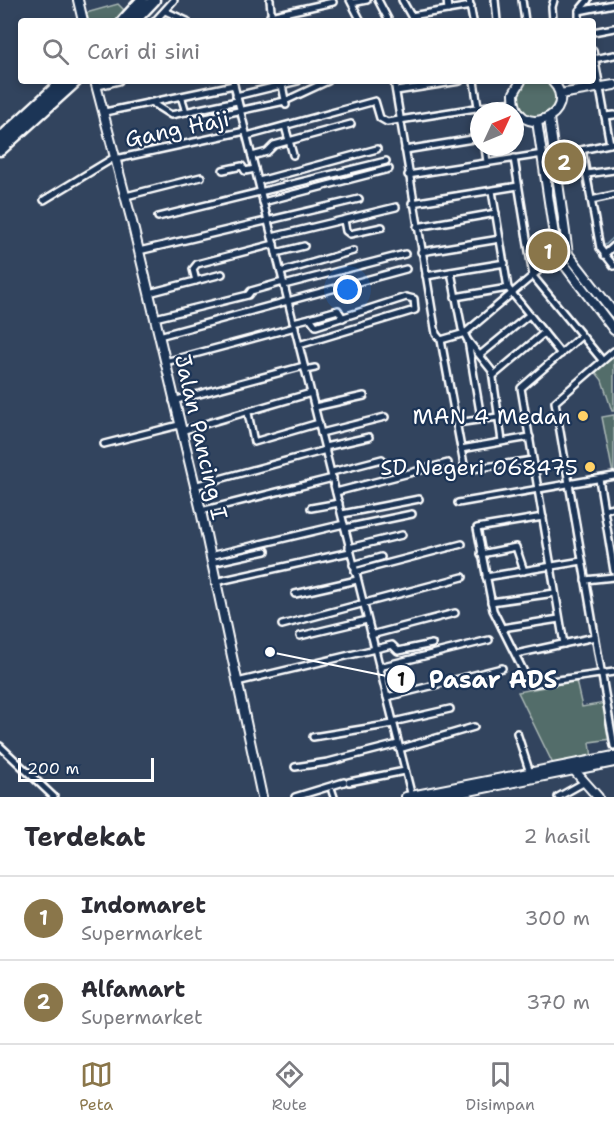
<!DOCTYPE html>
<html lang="id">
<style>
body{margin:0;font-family:"Shantell Sans",sans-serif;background:#f7f7f7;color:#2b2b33}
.compass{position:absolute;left:470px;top:102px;width:54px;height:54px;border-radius:50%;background:#fff;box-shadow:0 3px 9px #0003;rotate:46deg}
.scale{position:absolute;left:18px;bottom:15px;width:136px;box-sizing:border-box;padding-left:6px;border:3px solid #fff;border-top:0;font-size:16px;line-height:21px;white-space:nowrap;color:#fff;-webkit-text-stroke:4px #1d3557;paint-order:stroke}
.you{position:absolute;left:348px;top:290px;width:21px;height:21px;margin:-15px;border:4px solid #fff;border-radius:50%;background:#1a73e8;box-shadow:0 0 0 9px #1a73e833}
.badge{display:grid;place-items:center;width:39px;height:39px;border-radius:50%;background:#8a764a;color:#fff;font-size:20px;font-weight:700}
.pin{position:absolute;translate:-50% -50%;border:3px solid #fff;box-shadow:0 2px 6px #0006}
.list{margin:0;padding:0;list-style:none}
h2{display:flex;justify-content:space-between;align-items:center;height:78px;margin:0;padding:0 24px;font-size:26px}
h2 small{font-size:20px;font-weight:400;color:#7c7c81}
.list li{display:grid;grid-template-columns:39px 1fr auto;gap:18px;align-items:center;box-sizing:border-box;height:84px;padding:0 24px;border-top:2px solid #e1e1e2}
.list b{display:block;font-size:22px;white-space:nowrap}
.list p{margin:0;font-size:20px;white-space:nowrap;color:#7c7c81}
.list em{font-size:20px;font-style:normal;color:#7c7c81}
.icon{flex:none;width:33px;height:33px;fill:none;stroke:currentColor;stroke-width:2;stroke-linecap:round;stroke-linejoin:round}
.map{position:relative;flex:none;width:614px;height:797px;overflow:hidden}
.search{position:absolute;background:#fff;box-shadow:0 3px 9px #0003;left:18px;right:18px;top:18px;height:66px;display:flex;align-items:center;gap:15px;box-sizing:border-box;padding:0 21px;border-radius:6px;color:#7c7c81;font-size:22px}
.sheet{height:246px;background:#fff}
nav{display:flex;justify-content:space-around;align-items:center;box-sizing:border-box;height:84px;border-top:2px solid #e1e1e2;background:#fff;font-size:16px;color:#7c7c81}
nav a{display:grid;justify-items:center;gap:3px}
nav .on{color:#8a764a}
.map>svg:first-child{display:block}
.green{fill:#536d6a;stroke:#a9b6b4;stroke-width:1.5}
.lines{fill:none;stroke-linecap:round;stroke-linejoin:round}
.stream{stroke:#8aa4b5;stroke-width:1.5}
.street-casing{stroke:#fff;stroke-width:10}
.secondary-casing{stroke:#fff;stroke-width:12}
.highway-casing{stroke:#fff;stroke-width:15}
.street{stroke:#1d3557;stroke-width:5}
.secondary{stroke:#1d3557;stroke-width:8}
.highway{stroke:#1d3557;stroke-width:10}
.poi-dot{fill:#ffd166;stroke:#1d3557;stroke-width:2}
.labels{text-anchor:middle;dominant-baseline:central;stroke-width:4.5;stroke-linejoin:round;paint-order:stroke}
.street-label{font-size:22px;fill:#fff;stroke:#1d3557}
.poi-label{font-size:22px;fill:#fff;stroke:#1d3557;text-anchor:end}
.leader{fill:none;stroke:#fff;stroke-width:2}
.callout-dot{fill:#fff;stroke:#1d3557;stroke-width:2}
.mark-label{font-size:18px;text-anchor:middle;font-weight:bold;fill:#111}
.callout-label{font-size:24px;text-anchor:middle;font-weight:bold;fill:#fff;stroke:#1d3557;stroke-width:4.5;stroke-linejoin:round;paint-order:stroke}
</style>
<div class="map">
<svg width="614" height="797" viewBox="0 0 614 797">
<rect width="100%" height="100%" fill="#32445e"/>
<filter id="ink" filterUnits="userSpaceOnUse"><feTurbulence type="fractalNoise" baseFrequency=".0167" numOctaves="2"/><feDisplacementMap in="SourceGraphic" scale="12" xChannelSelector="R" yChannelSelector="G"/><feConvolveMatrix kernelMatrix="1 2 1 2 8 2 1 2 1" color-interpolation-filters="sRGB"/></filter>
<g filter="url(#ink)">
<g class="green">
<path d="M118,4L126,12L117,21H88L86,13Z"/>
<path d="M522,81H552L556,86V112L537,121L522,116L514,93Z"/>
<path d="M614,353V411H612L602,380L593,369Z"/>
<path d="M614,415V474H613L602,417Z"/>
<path d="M576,681L582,707L605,703L611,739L590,742L592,759L553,764L518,692Z"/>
</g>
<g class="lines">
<g class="stream">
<path d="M603,247L614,237"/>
<path d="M582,774L614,767"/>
<path d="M520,785L574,775"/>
</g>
<g class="street-casing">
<g id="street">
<path d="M270,0L272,21"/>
<path d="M350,0L361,21"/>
<path d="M378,0L389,21"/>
<path d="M402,0L411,16L471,6"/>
<path d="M447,0L448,10"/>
<path d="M469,0L473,21"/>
<path d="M495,0L497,21"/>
<path d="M522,0L525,21"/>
<path d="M352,3L367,0"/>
<path d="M165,11L187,21"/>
<path d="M579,11L614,4"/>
<path d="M270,16L333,2"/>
<path d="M155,21L174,0"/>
<path d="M553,21L552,7L554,0"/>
<path d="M579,21V11L588,0"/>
<path d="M593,32L614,28"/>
<path d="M593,50L610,144"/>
<path d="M594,59L614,55"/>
<path d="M233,81L412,797"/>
<path d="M394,81L436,334L441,340L465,470L533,460"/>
<path d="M474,81L479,113"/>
<path d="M282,85L286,105"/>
<path d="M98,86L119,81"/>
<path d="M396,91L460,81"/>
<path d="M181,96L186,112"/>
<path d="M236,96L298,81"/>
<path d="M152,103L171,115L237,101"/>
<path d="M105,112L234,85"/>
<path d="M605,116L614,115"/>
<path d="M196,120L285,101L328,81"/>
<path d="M285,126L293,155"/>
<path d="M247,136L375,101L380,118L387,122L514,102"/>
<path d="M485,147L487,162"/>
<path d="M405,150L479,138"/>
<path d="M582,150L600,248L614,266"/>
<path d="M252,156L267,152L274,145L351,124"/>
<path d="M553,156L614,143"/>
<path d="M514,158L533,276L602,360"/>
<path d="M116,159L245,131"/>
<path d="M223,170L242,166L245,171L255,169"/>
<path d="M587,174L614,170"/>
<path d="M408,175L543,154"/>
<path d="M259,181L377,149"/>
<path d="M492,191L508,288L561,354"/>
<path d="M126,196L201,177"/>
<path d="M44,200L115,157"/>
<path d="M591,200L614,195"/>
<path d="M263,202L389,169"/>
<path d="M412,203L518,186"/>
<path d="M158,217L386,161"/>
<path d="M344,220L346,231L350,234L382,227"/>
<path d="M417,227L496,213"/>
<path d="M272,237L396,207"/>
<path d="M139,251L359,199"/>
<path d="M421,252L500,239"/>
<path d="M276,253L304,246"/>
<path d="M604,255L614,246"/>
<path d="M281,272L353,251"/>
<path d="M451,272L462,329L468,341L481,418"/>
<path d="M426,276L505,263"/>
<path d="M196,281L193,269L197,264L274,244"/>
<path d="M284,285L405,254"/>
<path d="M149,293L222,274"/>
<path d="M455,297L508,288"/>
<path d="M155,318L248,295L251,291L283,282"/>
<path d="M310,318L338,310L343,318"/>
<path d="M293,322L310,318L316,326L406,297L414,299L415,310L299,345"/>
<path d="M159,336L406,269"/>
<path d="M441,340L465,333L557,255L568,254"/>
<path d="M469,342L492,371L502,441"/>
<path d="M614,351L555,402L614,746"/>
<path d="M480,355L529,315"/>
<path d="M165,362L295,327"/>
<path d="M305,370L315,368"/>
<path d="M493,376L544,333"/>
<path d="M173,401L304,366"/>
<path d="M315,407L364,396"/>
<path d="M248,413L254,442L319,423"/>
<path d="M457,423L498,417"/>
<path d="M181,431L311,393"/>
<path d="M321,433L385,417"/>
<path d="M104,444L179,425"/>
<path d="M325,447L369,437"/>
<path d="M461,449L530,437"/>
<path d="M332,472L382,459"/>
<path d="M599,479L614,571"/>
<path d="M194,486L326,450"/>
<path d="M336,492L448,463"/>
<path d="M458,503L614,476"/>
<path d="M311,508L339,503"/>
<path d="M604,509L614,507"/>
<path d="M201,511L333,478"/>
<path d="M342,514L419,499"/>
<path d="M543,517L477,528L493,610L530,684L614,672"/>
<path d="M345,528L412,514"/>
<path d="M349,548L402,535"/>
<path d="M481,554L516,547L524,571"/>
<path d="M210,556L344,524"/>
<path d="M211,563L266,551"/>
<path d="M353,565L381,557"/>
<path d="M355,572L462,544"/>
<path d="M486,577L582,561"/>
<path d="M585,580L614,577"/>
<path d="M215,582L350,552"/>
<path d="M295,594L357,580"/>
<path d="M491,602L555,593"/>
<path d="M282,625L463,577"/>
<path d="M502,628L559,619"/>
<path d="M371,635L455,613"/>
<path d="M300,636L367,620"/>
<path d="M564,644L521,388L581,336"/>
<path d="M516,654L595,637"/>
<path d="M379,667L489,640"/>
<path d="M237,682L392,645L398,651L432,644"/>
<path d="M387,697L502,668"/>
<path d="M393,722L450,709"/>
<path d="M517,733L530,773"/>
<path d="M313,737L393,724"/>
<path d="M0,746L54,797"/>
<path d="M399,749L474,727"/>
<path d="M295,767L328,762L398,744"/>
<path d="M349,782L405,771"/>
<path d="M332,791L334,797"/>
<path d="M295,797L344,782"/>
<path d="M558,797L585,782"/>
</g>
</g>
<g class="secondary-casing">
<g id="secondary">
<path d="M78,0L83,21"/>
<path d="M95,81L132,222L201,511L262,797"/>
<path d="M521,81L514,93C513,145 584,114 552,81"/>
<path d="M560,94L614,85"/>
<path d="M549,118L568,254L614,313"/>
<path d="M537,121L557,255L614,330"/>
<path d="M573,769L598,797"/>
<path d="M406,797L614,756"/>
<path d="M439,797L614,762"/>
</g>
</g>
<g class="highway-casing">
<g id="highway">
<path d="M123,21L142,0"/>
<path d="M134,21L154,0"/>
<path d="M0,139L63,81"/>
<path d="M0,150L76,81"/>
</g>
</g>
<use href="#street" class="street"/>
<use href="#secondary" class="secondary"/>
<use href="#highway" class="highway"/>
</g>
</g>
<g class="poi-dot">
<circle cx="583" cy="416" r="6"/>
<circle cx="590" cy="467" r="6"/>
</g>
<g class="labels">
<g class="street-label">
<text transform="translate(177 129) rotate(-12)">Gang Haji</text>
<text transform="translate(201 437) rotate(77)">Jalan Pancing I</text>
</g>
<g class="poi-label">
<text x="571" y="416">MAN 4 Medan</text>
<text x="578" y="467">SD Negeri 068475</text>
</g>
</g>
<path class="leader" d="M270 652L401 679"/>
<g class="callout-dot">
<circle cx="270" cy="652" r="6"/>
<circle cx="401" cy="679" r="15"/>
</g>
<g class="mark-label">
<text x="401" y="686">1</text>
</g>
<g class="callout-label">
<text x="493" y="688">Pasar ADS</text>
</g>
</svg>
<svg class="compass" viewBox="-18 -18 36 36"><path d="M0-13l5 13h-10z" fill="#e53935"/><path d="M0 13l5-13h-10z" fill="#7c7c81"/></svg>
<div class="scale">200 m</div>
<div class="you"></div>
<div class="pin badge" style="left:548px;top:251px">1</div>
<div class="pin badge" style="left:564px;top:162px">2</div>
<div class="search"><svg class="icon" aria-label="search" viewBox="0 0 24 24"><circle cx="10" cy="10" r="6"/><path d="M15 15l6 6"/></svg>Cari di sini</div>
</div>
<section class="sheet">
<h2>Terdekat<small>2 hasil</small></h2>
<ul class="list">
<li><span class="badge">1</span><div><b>Indomaret</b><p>Supermarket</p></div><em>300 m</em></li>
<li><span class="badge">2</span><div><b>Alfamart</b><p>Supermarket</p></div><em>370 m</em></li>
</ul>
</section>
<nav>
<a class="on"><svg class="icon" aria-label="map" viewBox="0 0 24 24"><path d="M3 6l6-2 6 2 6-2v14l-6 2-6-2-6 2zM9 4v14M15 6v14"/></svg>Peta</a>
<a><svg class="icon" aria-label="directions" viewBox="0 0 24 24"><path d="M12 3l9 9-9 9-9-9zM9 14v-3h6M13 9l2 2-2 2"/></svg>Rute</a>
<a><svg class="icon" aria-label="saved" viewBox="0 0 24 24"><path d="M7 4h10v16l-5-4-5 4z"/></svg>Disimpan</a>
</nav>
